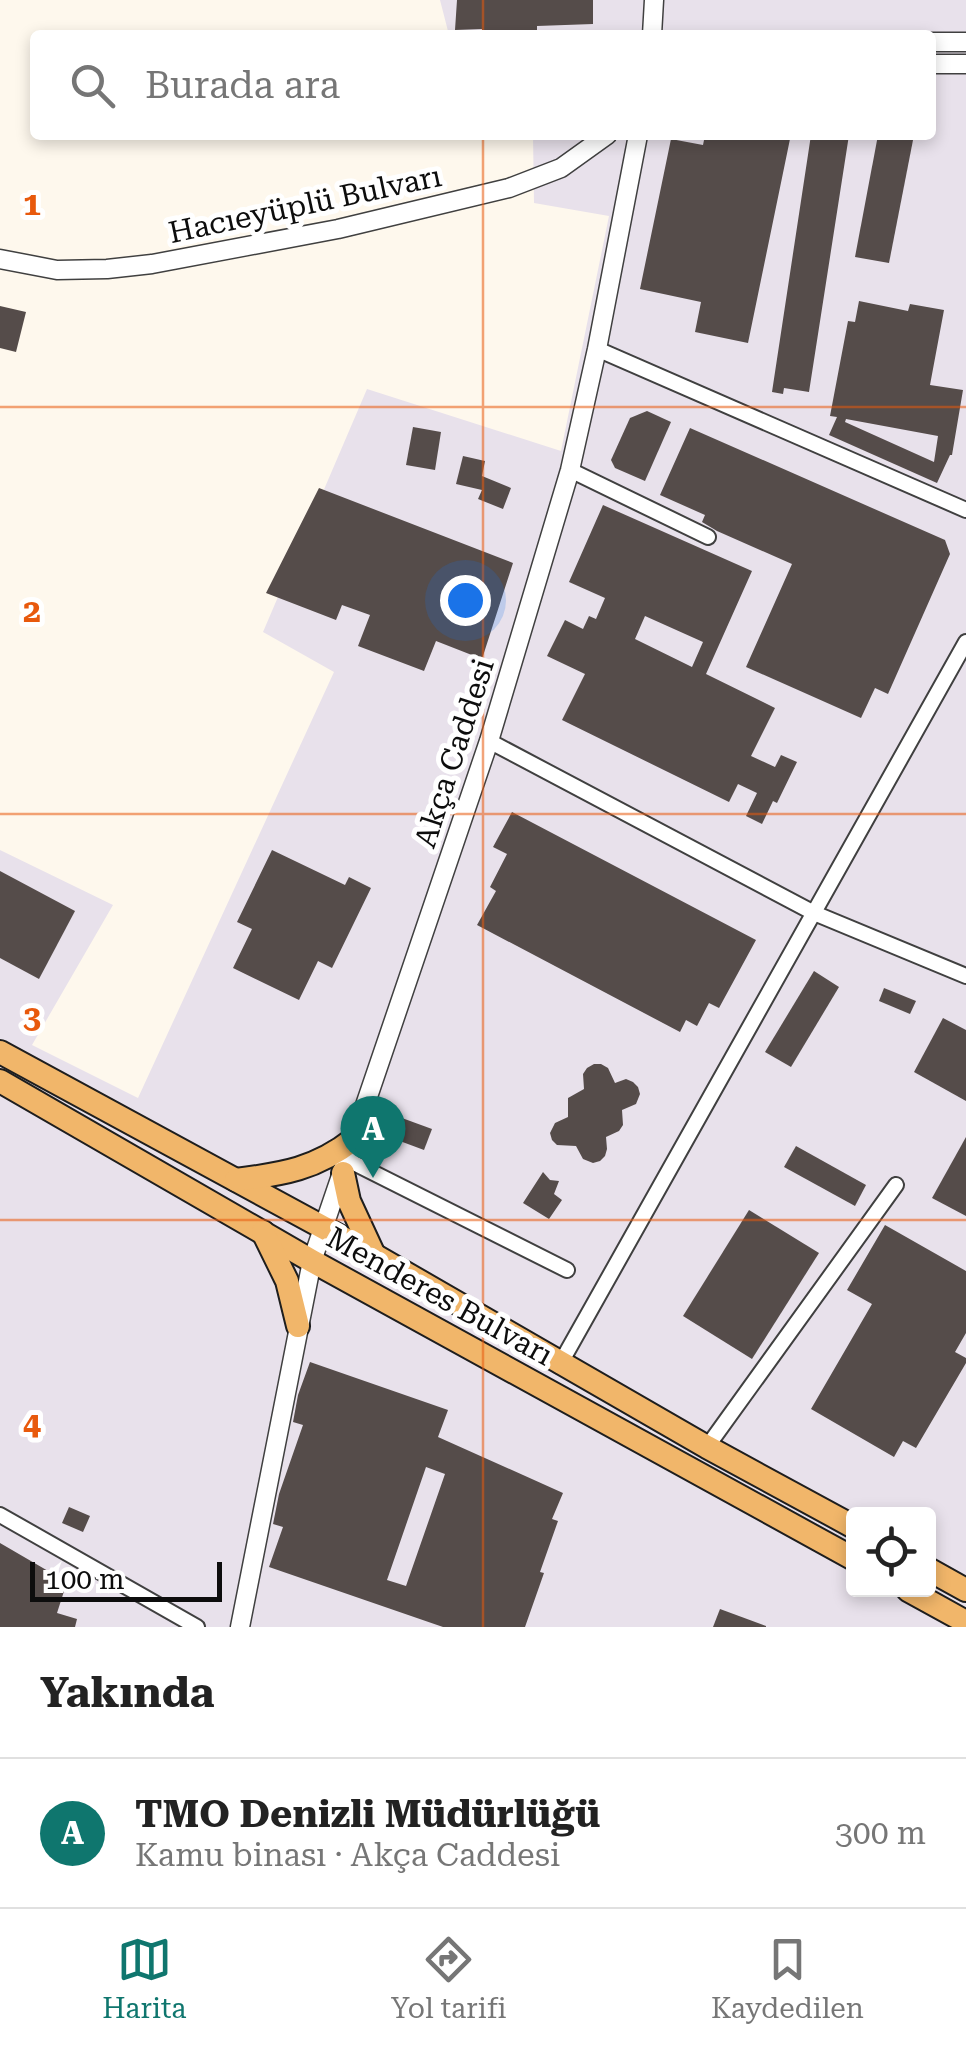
<!DOCTYPE html>
<html lang="tr">
<meta charset="utf-8">
<style>
body{margin:0;font-family:"Roboto Serif",serif;background:#f2f2f2;color:#222}
.controls{position:absolute;right:30px;bottom:30px;display:grid;overflow:hidden;border-radius:10px;box-shadow:0 5px 15px #0003}
.controls button{width:90px;height:90px;display:grid;place-items:center;padding:0;border:0;border-bottom:2px solid #e0e0e0;background:#fff;color:#222;font:50px sans-serif}
.scale{position:absolute;left:30px;bottom:25px;width:192px;box-sizing:border-box;padding-left:10px;border:5px solid #0d0d0d;border-top:0;font-size:28px;line-height:35px;white-space:nowrap;color:#0d0d0d;-webkit-text-stroke:8px #fff;paint-order:stroke}
.you{position:absolute;left:465px;top:600px;width:35px;height:35px;margin:-25px;border:8px solid #fff;border-radius:50%;background:#1a73e8;box-shadow:0 0 0 15px #1a73e833}
.badge{display:grid;place-items:center;width:65px;height:65px;border-radius:50%;background:#0f766e;color:#fff;font-size:32px;font-weight:700}
.pin{position:absolute;translate:-50% -82px;filter:drop-shadow(0 2px 5px #0008)}
.pin::after{content:'';position:absolute;top:52px;width:35px;height:30px;background:inherit;clip-path:polygon(0 0,100% 0,50% 100%)}
.list{margin:0;padding:0;list-style:none}
h2{display:flex;justify-content:space-between;align-items:center;height:130px;margin:0;padding:0 40px;font-size:42px}
h2 small{font-size:32px;font-weight:400;color:#767676}
.list li{display:grid;grid-template-columns:65px 1fr auto;gap:30px;align-items:center;box-sizing:border-box;height:150px;padding:0 40px;border-top:2px solid #e0e0e0}
.list b{display:block;font-size:38px;white-space:nowrap}
.list p{margin:0;font-size:32px;white-space:nowrap;color:#767676}
.list em{font-size:32px;font-style:normal;color:#767676}
.icon{flex:none;width:55px;height:55px;fill:none;stroke:currentColor;stroke-width:2;stroke-linecap:round;stroke-linejoin:round}
.map{position:relative;flex:none;width:966px;height:1627px;overflow:hidden}
.search{position:absolute;background:#fff;box-shadow:0 5px 15px #0003;left:30px;right:30px;top:30px;height:110px;display:flex;align-items:center;gap:25px;box-sizing:border-box;padding:0 35px;border-radius:10px;color:#767676;font-size:38px}
.sheet{height:280px;background:#fff}
nav{display:flex;justify-content:space-around;align-items:center;box-sizing:border-box;height:140px;border-top:2px solid #e0e0e0;background:#fff;font-size:28px;color:#767676}
nav a{display:grid;justify-items:center;gap:5px}
nav .on{color:#0f766e}
.map>svg:first-child{display:block}
.industrial{fill:#e8e1eb;fill-rule:evenodd}
.building{fill:#554c4a;fill-rule:evenodd}
.lines{fill:none;stroke-linecap:round;stroke-linejoin:round}
.minor-casing{stroke:#404040;stroke-width:18}
.tertiary-casing{stroke:#404040;stroke-width:21}
.primary-casing{stroke:#1e1e1e;stroke-width:26}
.minor{stroke:#fff;stroke-width:14}
.tertiary{stroke:#fff;stroke-width:18}
.primary{stroke:#f1b66a;stroke-width:22}
.grid{fill:none;stroke:#e8590c;stroke-width:2.5;stroke-opacity:0.55}
.labels{text-anchor:middle;dominant-baseline:central;stroke-width:10;stroke-linejoin:round;paint-order:stroke}
.street-label{font-size:30px;fill:#0d0d0d;stroke:#fff}
.grid-label{font-size:32px;text-anchor:middle;font-weight:bold;fill:#e8590c;stroke:#fff;stroke-width:10;stroke-linejoin:round;paint-order:stroke}
</style>
<div class="map">
<svg width="966" height="1627" viewBox="0 0 966 1627">
<rect width="100%" height="100%" fill="#fef8ed"/>
<path class="industrial" d="M440,0H966V1627H0V850L113,905L32,1045L138,1098L334,672L263,632L367,389L561,451L609,216L534,203L533,135H931V35H449ZM854,1514H928V1590H854Z"/>
<g class="building">
<path d="M457,0H593V24L537,26V35H482V29L455,30Z"/>
<path d="M705,135H772L790,139L748,343L695,332L701,302L640,289L671,139L703,145Z"/>
<path d="M811,135H849L809,392L784,388L783,394L772,392Z"/>
<path d="M878,135H914L889,263L855,257Z"/>
<path d="M859,301L908,311L910,304L944,310L930,385L963,390L952,455H950L937,483L829,435L837,417L830,416L848,321L855,322ZM846,419L938,436L934,462L845,422Z"/>
<path d="M0,306L26,312L16,352L0,348Z"/>
<path d="M647,411L671,422L645,481L615,468L611,460L630,418Z"/>
<path d="M413,427L441,432L435,470L406,465Z"/>
<path d="M690,428L945,540L950,554L888,694L875,688L861,718L746,667L792,564L717,531L702,522L705,515L660,495Z"/>
<path d="M463,456L485,461L482,476L511,488L503,509L478,499L482,490L456,484Z"/>
<path d="M319,488L513,563L482,659L436,641L424,671L358,646L370,615L342,605L336,620L266,593Z"/>
<path d="M603,505L752,571L706,674L775,708L751,756L775,767L781,755L797,762L777,803L773,801L762,824L746,816L757,793L738,784L729,802L562,720L585,674L547,656L565,620L583,629L589,616L596,619L605,598L569,582ZM645,616L703,642L692,667L635,639Z"/>
<path d="M512,812L756,940L719,1008L709,1003L697,1026L686,1020L680,1032L477,925L496,891L490,887L507,854L493,847Z"/>
<path d="M272,850L345,885L349,877L371,888L332,968L318,961L299,1000L233,968L252,929L237,922Z"/>
<path d="M0,871L75,911L39,979L0,958Z"/>
<path d="M814,971L839,987L791,1067L765,1052Z"/>
<path d="M884,988L916,1001L910,1014L879,1001Z"/>
<path d="M943,1018L966,1030V1101L914,1072Z"/>
<path d="M594,1064H601L608,1068L615,1083L626,1079L633,1082L638,1087L640,1094L636,1104L622,1110L623,1125L619,1131L606,1137L607,1149L605,1156L600,1161L593,1163L583,1159L576,1146L557,1145L552,1140L550,1133L555,1123L568,1117V1098L584,1089L583,1074L587,1068Z"/>
<path d="M380,1110L432,1129L424,1150L373,1131Z"/>
<path d="M966,1137V1216L932,1198Z"/>
<path d="M796,1146L866,1185L855,1206L784,1167Z"/>
<path d="M543,1172L550,1180L559,1181L554,1194L562,1200L549,1219L523,1203Z"/>
<path d="M749,1210L819,1253L752,1359L683,1316Z"/>
<path d="M885,1225L966,1271V1333L955,1352L966,1358V1363L916,1448L903,1441L894,1457L811,1409L872,1304L847,1290Z"/>
<path d="M310,1362L448,1410L438,1437L563,1493L552,1519L558,1521L540,1572L544,1573L525,1627H443L269,1567L283,1527L273,1524L279,1494L303,1425L293,1422L298,1395ZM426,1467L445,1474L406,1586L387,1580Z"/>
<path d="M69,1507L90,1516L83,1532L62,1523Z"/>
<path d="M0,1543L67,1582L57,1613L77,1619L75,1627H0Z"/>
<path d="M720,1609L766,1626V1627H713Z"/>
</g>
<g class="lines">
<g class="minor-casing">
<g id="minor">
<path d="M597,349L966,510"/>
<path d="M570,470L708,537"/>
<path d="M489,741L814,913L966,976"/>
<path d="M340,1156L567,1270"/>
<path d="M559,1366L966,642"/>
<path d="M707,1447L896,1185"/>
<path d="M0,1515L197,1627"/>
</g>
</g>
<g class="tertiary-casing">
<g id="tertiary">
<path d="M652,35L654,0"/>
<path d="M931,42H966"/>
<path d="M931,64H966"/>
<path d="M0,259L57,270L107,269L152,264L338,229L509,188L561,168L607,135"/>
<path d="M240,1627L312,1261L489,741L570,470L597,349L638,135"/>
</g>
</g>
<g class="primary-casing">
<g id="primary">
<path d="M0,1052L374,1255L707,1447L854,1527"/>
<path d="M0,1081L312,1261L854,1559"/>
<path d="M343,1173L349,1201L374,1255"/>
<path d="M236,1180C283,1174 316,1169 354,1139"/>
<path d="M263,1232L287,1281L298,1326"/>
<path d="M928,1569L966,1590"/>
<path d="M908,1590L966,1622"/>
</g>
</g>
<use href="#minor" class="minor"/>
<use href="#tertiary" class="tertiary"/>
<use href="#primary" class="primary"/>
</g>
<path class="grid" d="M483,0V35M483,135V1627M0,407H966M0,814H966M0,1220H966"/>
<g class="labels">
<g class="street-label">
<text transform="translate(305 204) rotate(-12)">Hacıeyüplü Bulvarı</text>
<text transform="translate(454 753) rotate(-72)">Akça Caddesi</text>
<text transform="translate(440 1296) rotate(29)">Menderes Bulvarı</text>
</g>
</g>
<g class="grid-label">
<text x="32" y="215">1</text>
<text x="32" y="622">2</text>
<text x="32" y="1028">3</text>
<text x="32" y="1435">4</text>
</g>
</svg>
<div class="controls">
<button><svg class="icon" aria-label="locate" viewBox="0 0 24 24"><circle cx="12" cy="12" r="6"/><path d="M12 2v4M12 18v4M2 12h4M18 12h4"/></svg></button>
</div>
<div class="scale">100 m</div>
<div class="you"></div>
<div class="pin badge" style="left:373px;top:1178px">A</div>
<div class="search"><svg class="icon" aria-label="search" viewBox="0 0 24 24"><circle cx="10" cy="10" r="6"/><path d="M15 15l6 6"/></svg>Burada ara</div>
</div>
<section class="sheet">
<h2>Yakında<small></small></h2>
<ul class="list">
<li><span class="badge">A</span><div><b>TMO Denizli Müdürlüğü</b><p>Kamu binası · Akça Caddesi</p></div><em>300 m</em></li>
</ul>
</section>
<nav>
<a class="on"><svg class="icon" aria-label="map" viewBox="0 0 24 24"><path d="M3 6l6-2 6 2 6-2v14l-6 2-6-2-6 2zM9 4v14M15 6v14"/></svg>Harita</a>
<a><svg class="icon" aria-label="directions" viewBox="0 0 24 24"><path d="M12 3l9 9-9 9-9-9zM9 14v-3h6M13 9l2 2-2 2"/></svg>Yol tarifi</a>
<a><svg class="icon" aria-label="saved" viewBox="0 0 24 24"><path d="M7 4h10v16l-5-4-5 4z"/></svg>Kaydedilen</a>
</nav>
